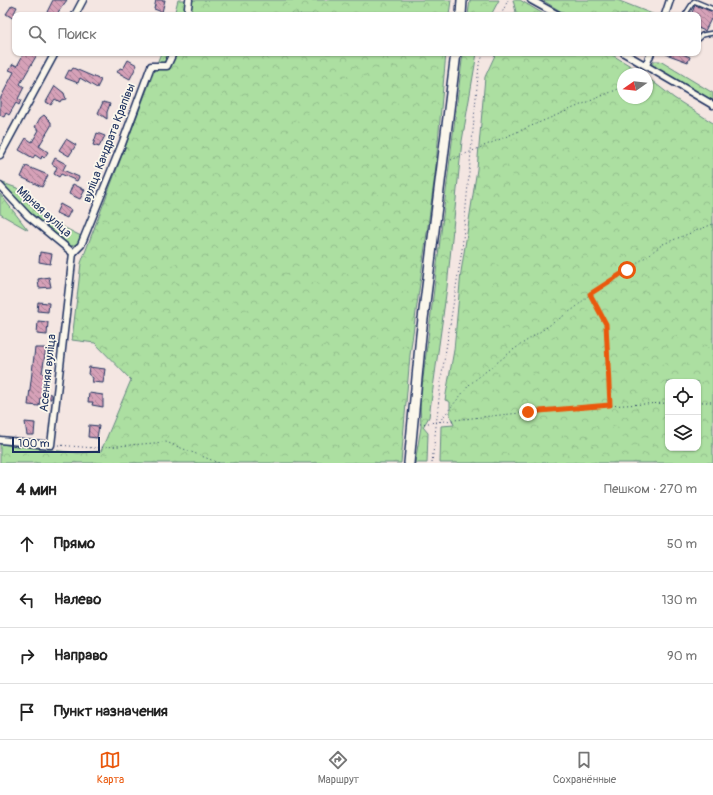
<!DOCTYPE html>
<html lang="ru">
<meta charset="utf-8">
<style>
body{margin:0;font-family:Pangolin,sans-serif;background:#f2f2f2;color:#222}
.controls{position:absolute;right:12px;bottom:12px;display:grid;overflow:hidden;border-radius:8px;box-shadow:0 1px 3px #0004}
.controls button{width:36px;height:36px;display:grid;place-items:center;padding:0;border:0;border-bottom:1px solid #e0e0e0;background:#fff;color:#222;font:20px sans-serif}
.compass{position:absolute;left:617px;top:68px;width:36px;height:36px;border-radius:50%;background:#fff;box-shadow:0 1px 3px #0004;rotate:256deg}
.scale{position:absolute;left:12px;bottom:10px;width:88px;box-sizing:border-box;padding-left:4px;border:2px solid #1b2f5e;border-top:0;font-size:11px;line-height:14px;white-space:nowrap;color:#1b2f5e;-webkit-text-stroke:3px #fbf7ec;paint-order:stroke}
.stop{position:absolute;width:12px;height:12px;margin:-9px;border:3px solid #ea580c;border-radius:50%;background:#fff}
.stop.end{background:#ea580c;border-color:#fff;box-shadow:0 1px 4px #0008}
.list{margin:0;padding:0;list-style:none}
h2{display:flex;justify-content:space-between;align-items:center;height:52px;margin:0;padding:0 16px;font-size:17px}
h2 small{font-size:13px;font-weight:400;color:#767676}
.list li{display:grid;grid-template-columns:26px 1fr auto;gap:12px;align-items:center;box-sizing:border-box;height:56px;padding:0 16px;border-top:1px solid #e0e0e0}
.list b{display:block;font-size:15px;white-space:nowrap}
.list em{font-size:13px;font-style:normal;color:#767676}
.icon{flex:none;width:22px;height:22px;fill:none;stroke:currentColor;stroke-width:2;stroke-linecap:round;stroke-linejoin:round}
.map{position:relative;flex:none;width:713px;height:463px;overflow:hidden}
.search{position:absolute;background:#fff;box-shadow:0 1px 3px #0004;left:12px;right:12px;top:12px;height:44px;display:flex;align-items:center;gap:10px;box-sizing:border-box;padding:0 14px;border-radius:8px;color:#767676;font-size:15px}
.sheet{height:276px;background:#fff}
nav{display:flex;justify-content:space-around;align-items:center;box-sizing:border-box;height:56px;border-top:1px solid #e0e0e0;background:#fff;font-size:11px;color:#767676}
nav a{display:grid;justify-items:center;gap:2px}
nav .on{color:#ea580c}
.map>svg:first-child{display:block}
.grass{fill:url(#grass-tufts);stroke:#648780}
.forest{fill:url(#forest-crowns);stroke:#648780;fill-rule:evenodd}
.building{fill:url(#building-back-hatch);stroke:#1b2f5e}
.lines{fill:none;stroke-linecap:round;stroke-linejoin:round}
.lane-casing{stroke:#1b2f5e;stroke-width:6}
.street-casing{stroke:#1b2f5e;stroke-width:9}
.secondary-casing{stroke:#1b2f5e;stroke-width:12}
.path{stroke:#1b2f5e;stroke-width:1;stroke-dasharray:1 3;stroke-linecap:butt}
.lane{stroke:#fbf7ec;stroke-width:3}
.street{stroke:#fbf7ec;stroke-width:6}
.secondary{stroke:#fbf7ec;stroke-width:9}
.route{stroke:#ea580c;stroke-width:5}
.labels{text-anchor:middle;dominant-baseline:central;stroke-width:3.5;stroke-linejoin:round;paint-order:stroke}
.street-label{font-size:12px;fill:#1b2f5e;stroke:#fbf7ec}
</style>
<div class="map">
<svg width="713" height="463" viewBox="0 0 713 463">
<defs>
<pattern id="grass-tufts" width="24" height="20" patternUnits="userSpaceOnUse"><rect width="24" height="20" fill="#acdfa1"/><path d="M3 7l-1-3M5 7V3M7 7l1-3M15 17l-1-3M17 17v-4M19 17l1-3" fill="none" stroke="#93c08d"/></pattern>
<pattern id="forest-crowns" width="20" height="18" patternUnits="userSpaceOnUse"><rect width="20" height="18" fill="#acdfa1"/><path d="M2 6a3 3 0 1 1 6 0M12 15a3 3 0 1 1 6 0" fill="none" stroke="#93c08d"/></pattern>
<pattern id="building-back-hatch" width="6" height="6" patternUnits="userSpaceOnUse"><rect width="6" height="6" fill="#d6a1b8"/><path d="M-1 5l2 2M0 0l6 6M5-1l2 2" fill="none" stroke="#ad8499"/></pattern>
</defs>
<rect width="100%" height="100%" fill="#f4e6e2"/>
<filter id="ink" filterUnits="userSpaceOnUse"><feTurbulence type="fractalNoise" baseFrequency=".025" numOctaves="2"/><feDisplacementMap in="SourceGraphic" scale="8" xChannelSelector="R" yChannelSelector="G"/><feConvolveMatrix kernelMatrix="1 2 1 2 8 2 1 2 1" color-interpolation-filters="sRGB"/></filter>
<g filter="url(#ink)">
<path class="grass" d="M654,61H660L713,93V103L651,65Z"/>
<g class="forest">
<path d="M178,0H451L449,15H174Z"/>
<path d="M470,0H499L491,15H468Z"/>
<path d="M513,0H520L545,15H514L516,12Z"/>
<path d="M542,0H617L655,15H567Z"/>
<path d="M161,53H446L435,175L410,355L401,463H0V444L78,453L101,451L131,380L95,343L72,340L81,263Z"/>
<path d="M463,53H477L462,141L447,287L429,417L423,427L428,433L427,463H415L421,427L420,403Z"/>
<path d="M496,53H609L644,74H623V98H647V77L674,98L713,123V463H440L441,426L454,425L450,415V402L445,400L454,350L461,272L477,169L485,77ZM668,382H698V448H668Z"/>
<path d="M0,182L17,188L39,215L81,236L79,243L71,246L27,210Z"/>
<path d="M0,194L28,230L0,214Z"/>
</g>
<g class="building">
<path d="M53,0H67L56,15L47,12Z"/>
<path d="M156,0H165L162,12L154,9Z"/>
<path d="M12,5L17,7L14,13L17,14L14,19L6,14Z"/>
<path d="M695,5L713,12V20L711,19L705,31L698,28V15H691Z"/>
<path d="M24,53H38L20,84L24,87L18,99L21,100L19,105L16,103L9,115L6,113L4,117L0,115V99L14,72L9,70L13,64L17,66Z"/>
<path d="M680,53L690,57L688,62L666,54Z"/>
<path d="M128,60L137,65L130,79L117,72L120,68L123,69Z"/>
<path d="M73,68L101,80L97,88L80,78L78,83L65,78L69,70L71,71Z"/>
<path d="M55,86L64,93L66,99L61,100L60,102L55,99L51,105L46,102Z"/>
<path d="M103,102L110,104L107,112V119L98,113Z"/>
<path d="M44,115L51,122V126L39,146L48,152L44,158L42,156L41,159L35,155L33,158L19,150L26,138L32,142L39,130L35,127L40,118Z"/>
<path d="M97,133L105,136L99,147L93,145Z"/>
<path d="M66,139L76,145L69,156L59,150Z"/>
<path d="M55,158L66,164L63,170L79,177L77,181L61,174L59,177L54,174L57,167L52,164Z"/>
<path d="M26,166L48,175L42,187L21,177Z"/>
<path d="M73,184L85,190L80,199L69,194Z"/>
<path d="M60,204L71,210L67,218L56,213Z"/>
<path d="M40,252L52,254L50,264L39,262Z"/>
<path d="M49,277L51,287L39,288L38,279Z"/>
<path d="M38,302L49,303L48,312L37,311Z"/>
<path d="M38,321L48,322L47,335L37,334Z"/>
<path d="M35,348H46L42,373L45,374L42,393L51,394V399L40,398L39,406L28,405Z"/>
<path d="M89,367L105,369L103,383L92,382L93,378L88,374Z"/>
<path d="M89,393L103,395V407L92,405L93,402H88Z"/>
<path d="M25,422L35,423L34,435H27Z"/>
<path d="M89,425L99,426L97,438L88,437Z"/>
</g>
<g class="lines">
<g class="lane-casing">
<g id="lane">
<path d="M685,15L694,1L713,9"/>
<path d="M698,39L702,35L713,33"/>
</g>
</g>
<g class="street-casing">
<g id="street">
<path d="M531,0L558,15"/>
<path d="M75,15L83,0"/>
<path d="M187,15L189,0"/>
<path d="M665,15L670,0"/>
<path d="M624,53L713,105"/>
<path d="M646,65L651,53"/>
<path d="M0,155L55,53"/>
<path d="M0,186L28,216L73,253"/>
<path d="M73,253L81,245L122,144L151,66H167L173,53"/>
<path d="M0,440L51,445L73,253"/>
</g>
</g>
<g class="secondary-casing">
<g id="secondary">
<path d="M461,15L462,0"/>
<path d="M409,463L421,335L456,53"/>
</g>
</g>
<g class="path">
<path d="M501,15L508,0"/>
<path d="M451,160L623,87"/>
<path d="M590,294L606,324L610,405"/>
<path d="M698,402H713"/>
<path d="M439,422L470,384L513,350L575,308L590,294L616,279L663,244L713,224"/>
<path d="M420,424C503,414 585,406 668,403"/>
<path d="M58,445L94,448L166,442L219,463"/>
<path d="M432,463L441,380L462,250L479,65L484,53"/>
</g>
<use href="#lane" class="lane"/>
<use href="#street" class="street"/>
<use href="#secondary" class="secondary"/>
</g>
</g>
<g class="lines" filter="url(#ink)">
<path class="route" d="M528,412L610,405L606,324L590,294L627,270"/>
</g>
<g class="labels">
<g class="street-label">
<text transform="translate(109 143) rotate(-69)">вуліца Кандрата Крапівы</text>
<text transform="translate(44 212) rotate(42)">Мірная вуліца</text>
<text transform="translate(48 373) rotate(-84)">Асенняя вуліца</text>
</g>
</g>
</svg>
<div class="controls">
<button><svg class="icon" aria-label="locate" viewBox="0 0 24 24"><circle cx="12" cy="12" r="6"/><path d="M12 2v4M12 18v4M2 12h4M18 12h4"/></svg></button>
<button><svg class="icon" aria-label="layers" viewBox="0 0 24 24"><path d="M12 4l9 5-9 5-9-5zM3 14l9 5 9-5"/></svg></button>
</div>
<svg class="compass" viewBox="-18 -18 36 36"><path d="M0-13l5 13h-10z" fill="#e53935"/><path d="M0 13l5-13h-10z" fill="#767676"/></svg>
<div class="scale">100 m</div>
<div class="stop" style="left:627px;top:270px"></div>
<div class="stop end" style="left:528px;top:412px"></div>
<div class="search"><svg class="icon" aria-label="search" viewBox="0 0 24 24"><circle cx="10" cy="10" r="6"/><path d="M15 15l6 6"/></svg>Поиск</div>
</div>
<section class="sheet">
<h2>4 мин<small>Пешком · 270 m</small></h2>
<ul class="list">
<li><svg class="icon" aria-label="ahead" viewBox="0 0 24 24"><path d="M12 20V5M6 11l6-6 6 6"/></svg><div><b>Прямо</b></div><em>50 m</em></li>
<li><svg class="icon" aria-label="left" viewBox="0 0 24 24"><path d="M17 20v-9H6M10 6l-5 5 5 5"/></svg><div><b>Налево</b></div><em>130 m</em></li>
<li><svg class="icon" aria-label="right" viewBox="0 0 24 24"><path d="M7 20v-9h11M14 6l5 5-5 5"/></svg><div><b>Направо</b></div><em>90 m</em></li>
<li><svg class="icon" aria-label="arrive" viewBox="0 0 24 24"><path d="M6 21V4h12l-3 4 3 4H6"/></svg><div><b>Пункт назначения</b></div></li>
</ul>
</section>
<nav>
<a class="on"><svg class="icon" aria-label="map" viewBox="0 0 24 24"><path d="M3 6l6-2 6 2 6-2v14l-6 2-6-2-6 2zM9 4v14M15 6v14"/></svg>Карта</a>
<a><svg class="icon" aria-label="directions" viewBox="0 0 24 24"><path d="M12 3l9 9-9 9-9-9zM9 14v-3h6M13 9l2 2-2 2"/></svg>Маршрут</a>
<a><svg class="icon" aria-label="saved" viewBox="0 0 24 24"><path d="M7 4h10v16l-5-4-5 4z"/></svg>Сохранённые</a>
</nav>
